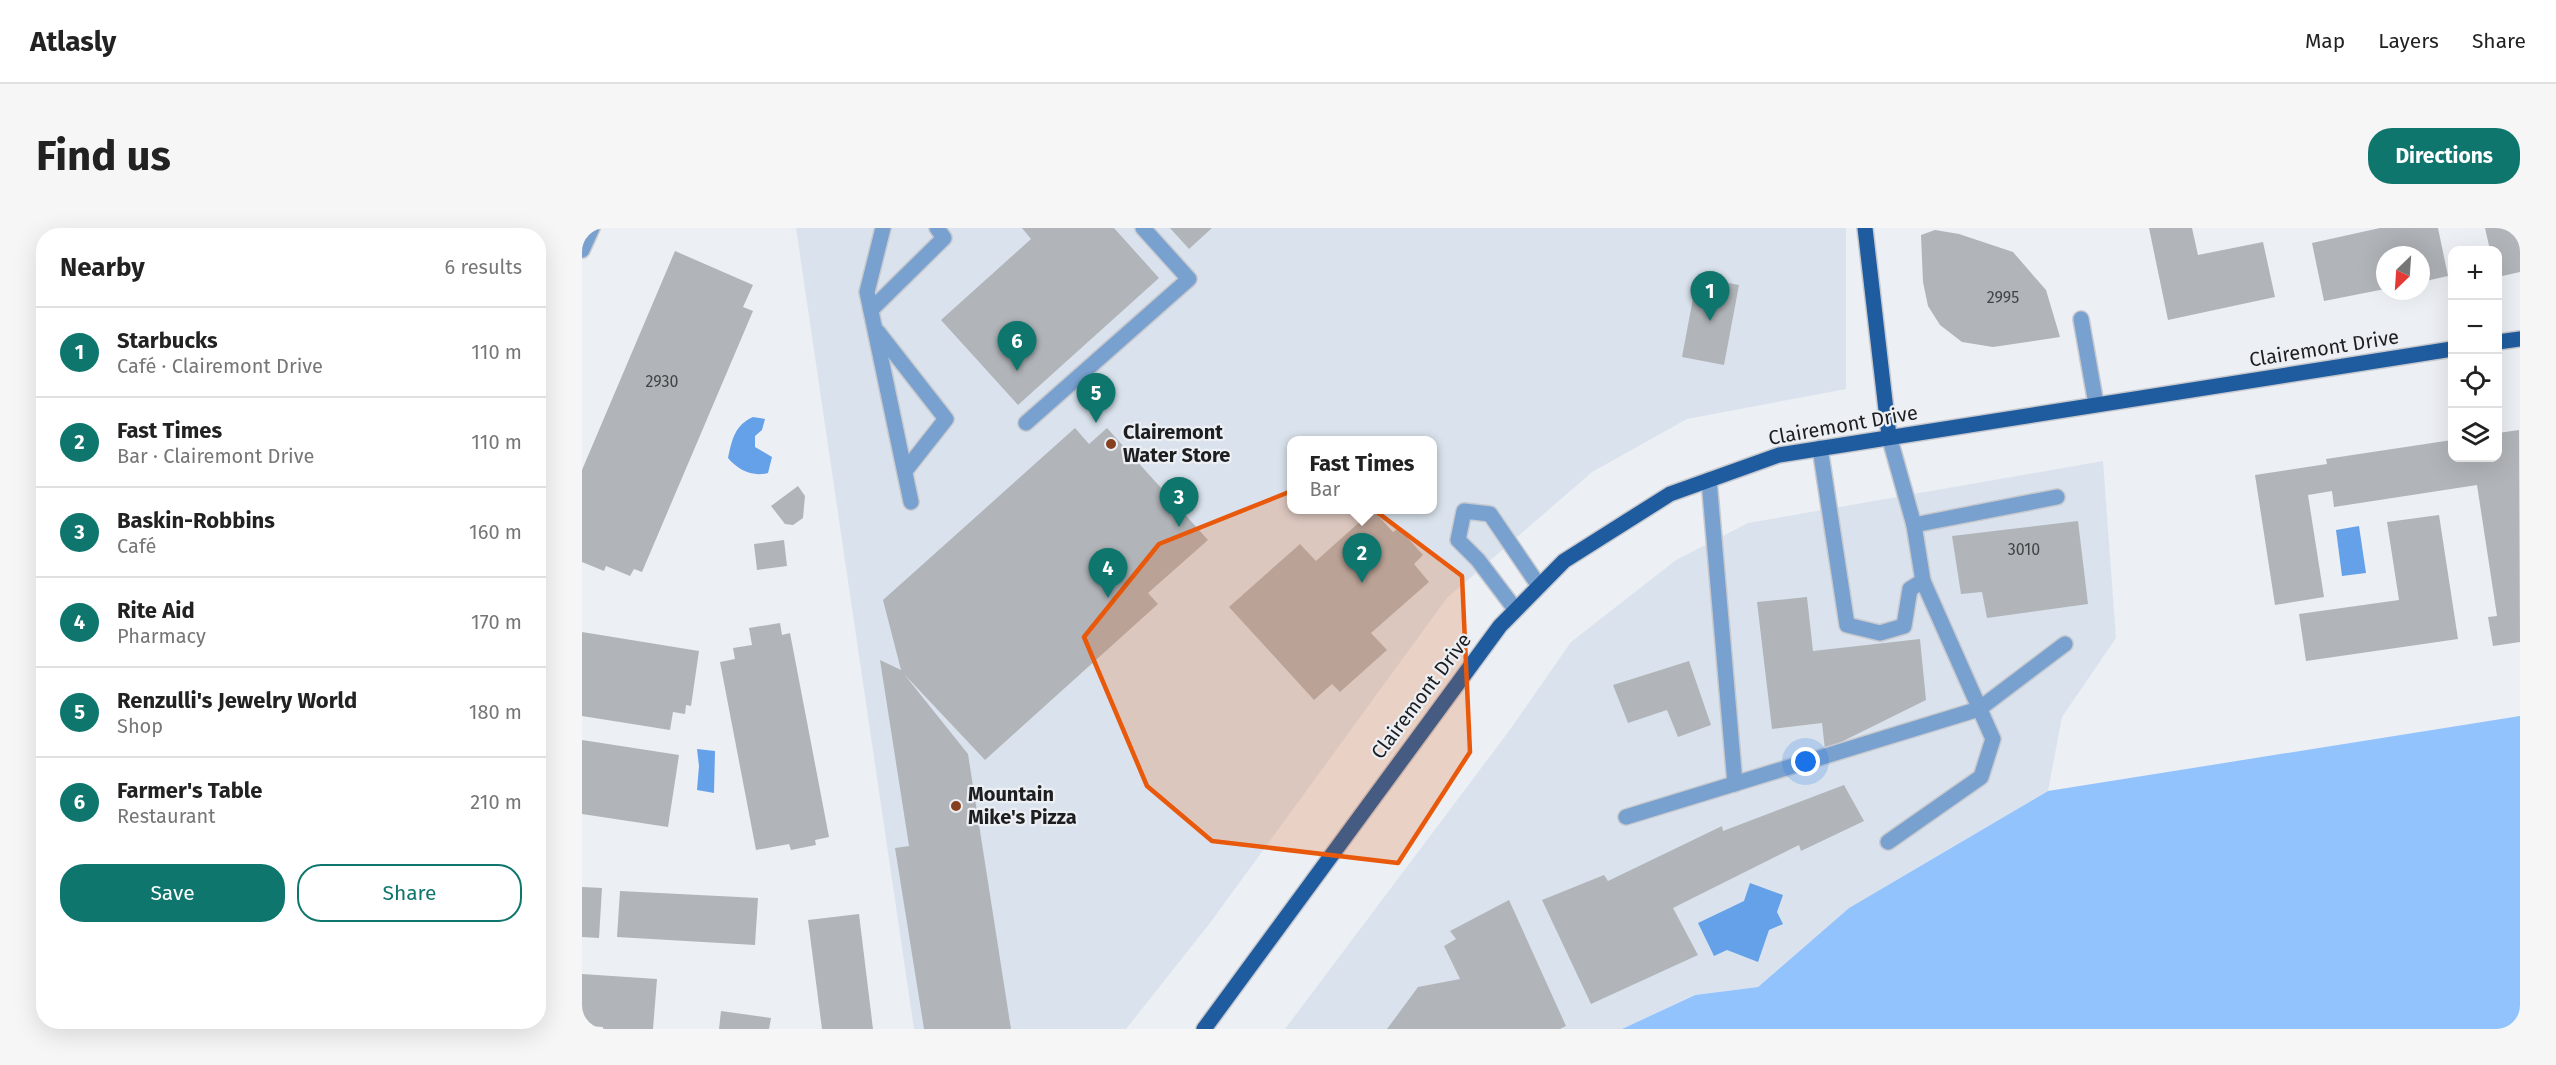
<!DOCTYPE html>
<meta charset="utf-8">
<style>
body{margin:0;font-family:"Fira Sans",sans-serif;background:#f6f6f6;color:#222}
.controls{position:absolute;right:18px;top:18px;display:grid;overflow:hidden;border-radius:12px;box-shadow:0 6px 24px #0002}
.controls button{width:54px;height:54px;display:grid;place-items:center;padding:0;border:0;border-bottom:2px solid #e0e0e0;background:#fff;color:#222;font:30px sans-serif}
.compass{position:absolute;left:1794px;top:18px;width:54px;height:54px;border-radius:50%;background:#fff;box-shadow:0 6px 24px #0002;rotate:205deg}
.you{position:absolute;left:1224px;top:534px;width:21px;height:21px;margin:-15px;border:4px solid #fff;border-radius:50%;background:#1a73e8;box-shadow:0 0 0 9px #1a73e833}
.badge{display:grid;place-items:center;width:39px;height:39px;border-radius:50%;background:#0f766e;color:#fff;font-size:20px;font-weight:700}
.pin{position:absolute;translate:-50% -50px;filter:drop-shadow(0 2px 3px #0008)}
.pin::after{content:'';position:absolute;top:32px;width:21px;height:18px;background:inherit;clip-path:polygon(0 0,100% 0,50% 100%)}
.popup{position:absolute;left:705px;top:208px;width:150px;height:78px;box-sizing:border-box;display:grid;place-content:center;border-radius:12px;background:#fff;filter:drop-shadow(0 2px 4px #0005);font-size:20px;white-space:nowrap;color:#767676}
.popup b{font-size:22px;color:#222}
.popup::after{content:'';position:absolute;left:50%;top:100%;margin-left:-12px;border:12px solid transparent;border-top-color:#fff}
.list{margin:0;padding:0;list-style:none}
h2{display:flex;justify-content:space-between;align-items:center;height:78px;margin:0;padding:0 24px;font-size:26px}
h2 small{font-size:20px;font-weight:400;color:#767676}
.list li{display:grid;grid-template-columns:39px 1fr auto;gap:18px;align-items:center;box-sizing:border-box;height:90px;padding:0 24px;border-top:2px solid #e0e0e0}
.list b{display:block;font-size:22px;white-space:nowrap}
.list p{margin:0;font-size:20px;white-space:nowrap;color:#767676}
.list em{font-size:20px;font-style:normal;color:#767676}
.actions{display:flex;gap:12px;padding:18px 24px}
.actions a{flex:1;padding:14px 0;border:2px solid #0f766e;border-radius:24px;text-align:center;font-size:21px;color:#0f766e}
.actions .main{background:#0f766e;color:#fff}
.icon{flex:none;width:33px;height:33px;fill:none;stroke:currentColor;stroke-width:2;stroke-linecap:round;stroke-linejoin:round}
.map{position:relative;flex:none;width:1938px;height:801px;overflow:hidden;border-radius:24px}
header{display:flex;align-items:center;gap:36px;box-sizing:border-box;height:84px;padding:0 30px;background:#fff;border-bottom:2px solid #e0e0e0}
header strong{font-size:28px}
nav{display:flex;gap:33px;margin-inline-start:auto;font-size:21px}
.intro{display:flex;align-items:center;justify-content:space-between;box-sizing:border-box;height:144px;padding:0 36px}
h1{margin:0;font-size:42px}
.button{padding:15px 27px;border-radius:24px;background:#0f766e;color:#fff;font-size:21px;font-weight:700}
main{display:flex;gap:36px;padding:0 36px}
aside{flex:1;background:#fff;border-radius:24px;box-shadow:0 6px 24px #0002}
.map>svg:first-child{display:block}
.built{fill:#dae3ed;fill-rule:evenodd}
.green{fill:#93c3fd}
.water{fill:#65a1e9}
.building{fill:#b1b5b9}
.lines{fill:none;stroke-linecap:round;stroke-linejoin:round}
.minor-casing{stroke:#c7c9ce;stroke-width:18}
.major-casing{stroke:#c7c9ce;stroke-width:18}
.minor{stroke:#79a1d0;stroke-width:15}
.major{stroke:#1f5c9f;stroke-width:15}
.marked{fill:#e8590c;fill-opacity:0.2;stroke:#e8590c;stroke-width:4.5;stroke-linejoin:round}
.poi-dot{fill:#87401f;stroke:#eceff4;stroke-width:2}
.labels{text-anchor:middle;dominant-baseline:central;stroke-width:4.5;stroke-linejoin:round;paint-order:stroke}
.number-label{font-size:16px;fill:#414446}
.street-label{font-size:20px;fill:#1c1e1f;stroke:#eceff4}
.poi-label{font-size:20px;font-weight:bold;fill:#1c1e1f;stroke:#eceff4;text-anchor:start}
</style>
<header>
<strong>Atlasly</strong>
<nav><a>Map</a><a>Layers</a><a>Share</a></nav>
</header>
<div class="intro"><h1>Find us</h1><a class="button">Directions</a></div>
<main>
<aside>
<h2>Nearby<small>6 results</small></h2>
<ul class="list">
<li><span class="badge">1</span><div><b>Starbucks</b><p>Café · Clairemont Drive</p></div><em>110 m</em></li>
<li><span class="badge">2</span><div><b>Fast Times</b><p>Bar · Clairemont Drive</p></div><em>110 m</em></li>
<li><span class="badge">3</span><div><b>Baskin-Robbins</b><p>Café</p></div><em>160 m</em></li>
<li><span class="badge">4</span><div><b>Rite Aid</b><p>Pharmacy</p></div><em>170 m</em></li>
<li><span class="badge">5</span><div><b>Renzulli's Jewelry World</b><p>Shop</p></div><em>180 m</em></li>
<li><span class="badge">6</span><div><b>Farmer's Table</b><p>Restaurant</p></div><em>210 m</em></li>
</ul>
<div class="actions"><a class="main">Save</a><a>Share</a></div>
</aside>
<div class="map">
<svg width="1938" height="801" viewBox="0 0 1938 801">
<rect width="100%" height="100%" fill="#eceff4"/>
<g class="built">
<path d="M214,0H1264V161L1105,191L1010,244L865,370L628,695L544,801H332ZM710,212H850V282H710Z"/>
<path d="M1521,233L1534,410L1480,489L1466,563L1267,680L1176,759L1112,767L1040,801H703L927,503L989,414L1094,332L1166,295Z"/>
</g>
<path class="green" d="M1938,488V801H1040L1113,767L1176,759L1267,680L1466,563Z"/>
<g class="water">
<path d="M171,189L183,191L180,202L173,208V219L190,229L186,245C170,249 156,242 146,230C150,211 153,197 171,189Z"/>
<path d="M1777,298L1784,345L1760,348L1754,302Z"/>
<path d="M115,521L133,523L132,565L115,562L117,538Z"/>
<path d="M1168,655L1201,667L1195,684L1201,696L1187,702L1176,734L1145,722L1132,728L1116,695L1162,673Z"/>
</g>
<g class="building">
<path d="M440,0H532L577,50L436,177L359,92L449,11Z"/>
<path d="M588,0H630L607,21Z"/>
<path d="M1567,0H1610L1616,27L1681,14L1693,69L1586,92Z"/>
<path d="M1798,0H1856L1866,48L1839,54V27H1803V61L1742,73L1730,15Z"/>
<path d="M1903,0H1938V44L1916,49V22H1908Z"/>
<path d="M1353,2L1377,6L1431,24L1464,62L1478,109L1411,119L1380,114L1358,97L1346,78L1341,54L1339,7Z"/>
<path d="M93,23L171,57L161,79L171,83L60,344L52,341L48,348L24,338L22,343L0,334V242Z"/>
<path d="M1115,49L1157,57L1142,137L1100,129Z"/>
<path d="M493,200L507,216L525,200L626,312L566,365L576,376L403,532L322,446L386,526L429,801H342L313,620L327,618L298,432L319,442L301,372Z"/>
<path d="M1937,202L1938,414L1911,418L1906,389L1915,388L1895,257L1752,279L1750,263L1726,267L1742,369L1693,377L1673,247L1745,236L1744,231L1870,212V230H1916V205Z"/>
<path d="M216,258L223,268L221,290L211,297L203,296L189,278Z"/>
<path d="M791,282L811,304L817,300L841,327L832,336L847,354L789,405L805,422L758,464L750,456L732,472L647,379L718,316L734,333Z"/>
<path d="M1857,287L1876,411L1724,433L1717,386L1817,372L1805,294Z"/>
<path d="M1496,293L1506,376L1405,390L1400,364L1379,366L1370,308Z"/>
<path d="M202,312L205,338L175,342L172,316Z"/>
<path d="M1225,369L1231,423L1338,411L1344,472L1243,522L1240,495L1190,501L1175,374Z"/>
<path d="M198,395L200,407L208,405L247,609L233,612L234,617L209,622L207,616L174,622L138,434L153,431L151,420L170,417L167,400Z"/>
<path d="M0,404L117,423L109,478L104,477L103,486L91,484L88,502L0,488Z"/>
<path d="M1107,433L1129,497L1096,509L1085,482L1046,495L1031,457Z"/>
<path d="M0,512L97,527L86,599L0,586Z"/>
<path d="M1262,557L1282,593L1219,623L1217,617L1091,680L1116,727L1009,776L960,672L1022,647L1026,653L1140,598L1141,603Z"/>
<path d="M0,659L20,660L17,710L0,709Z"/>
<path d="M38,663L176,670L173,717L35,709Z"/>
<path d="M927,672L984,798L978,801H805L836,759L878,751L862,718L874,711L868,703Z"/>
<path d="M277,686L291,801H240L226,692Z"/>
<path d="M0,746L75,751L71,801H21V799L7,798L6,801L0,800Z"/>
<path d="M139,783L189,790L187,801H137Z"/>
</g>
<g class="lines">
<g class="minor-casing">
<g id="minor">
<path d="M301,0L285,64L329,274"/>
<path d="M0,22L10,0"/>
<path d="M289,82L362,10L355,0"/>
<path d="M1499,91L1514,176"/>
<path d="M296,104L364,191L323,243"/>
<path d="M444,195L607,51L561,0"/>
<path d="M1307,208L1332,297L1341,353"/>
<path d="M1238,220L1265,397L1298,405L1322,398L1328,361L1341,353L1411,511L1399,549L1306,614"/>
<path d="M1127,252L1153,556"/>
<path d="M1332,297L1475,269"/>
<path d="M933,381L896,332L876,312L882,283L908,286L957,358"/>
<path d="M1044,589L1397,481L1483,416"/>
</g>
</g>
<g class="major-casing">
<g id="major">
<path d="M1283,0L1307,208"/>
<path d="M1916,114L1938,111"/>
<path d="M622,801L918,398L982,333L1088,266L1197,227L1870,121"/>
</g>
</g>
<use href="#minor" class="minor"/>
<use href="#major" class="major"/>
</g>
<path class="marked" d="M747,248L880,348L888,524L816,635L630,613L565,558L502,409L577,316Z"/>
<g class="poi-dot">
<circle cx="529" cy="216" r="6"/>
<circle cx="374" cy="578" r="6"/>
</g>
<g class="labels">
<g class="number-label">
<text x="1421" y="69">2995</text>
<text x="80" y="153">2930</text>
<text x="1442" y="321">3010</text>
</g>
<g class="street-label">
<text transform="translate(1742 120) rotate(-9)">Clairemont Drive</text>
<text transform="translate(1261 197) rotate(-10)">Clairemont Drive</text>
<text transform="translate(839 468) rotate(-53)">Clairemont Drive</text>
</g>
<g class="poi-label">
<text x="541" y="204">Clairemont<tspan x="541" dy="23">Water Store</tspan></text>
<text x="386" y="566">Mountain<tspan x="386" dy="23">Mike's Pizza</tspan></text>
</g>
</g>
</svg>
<div class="controls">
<button>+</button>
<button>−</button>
<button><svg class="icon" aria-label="locate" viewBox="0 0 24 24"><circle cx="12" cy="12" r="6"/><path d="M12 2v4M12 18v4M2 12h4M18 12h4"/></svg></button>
<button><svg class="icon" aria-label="layers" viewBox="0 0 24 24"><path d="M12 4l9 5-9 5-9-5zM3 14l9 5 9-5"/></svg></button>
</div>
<svg class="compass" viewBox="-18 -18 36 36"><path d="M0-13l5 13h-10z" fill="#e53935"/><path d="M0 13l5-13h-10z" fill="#767676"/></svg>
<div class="you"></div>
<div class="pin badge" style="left:1128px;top:93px">1</div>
<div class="pin badge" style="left:780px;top:355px">2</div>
<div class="popup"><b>Fast Times</b>Bar</div>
<div class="pin badge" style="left:597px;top:299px">3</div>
<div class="pin badge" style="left:526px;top:370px">4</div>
<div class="pin badge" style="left:514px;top:195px">5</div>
<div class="pin badge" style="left:435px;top:143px">6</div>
</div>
</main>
